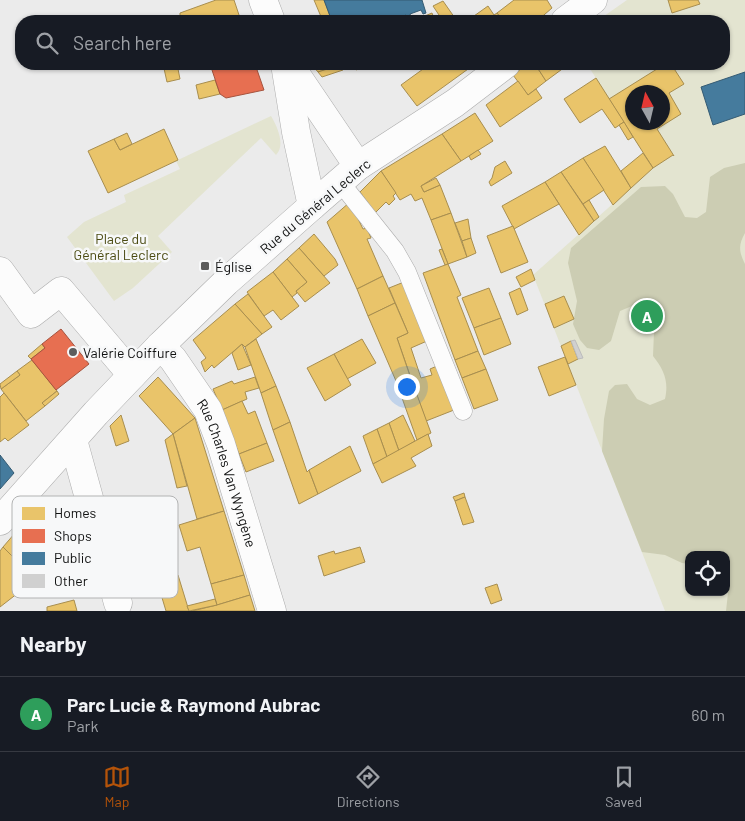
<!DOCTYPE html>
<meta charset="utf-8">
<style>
body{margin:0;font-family:Barlow,sans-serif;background:#20242c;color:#f1f3f6}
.controls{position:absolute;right:15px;bottom:15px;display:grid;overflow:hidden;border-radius:10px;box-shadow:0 1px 4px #0004}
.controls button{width:45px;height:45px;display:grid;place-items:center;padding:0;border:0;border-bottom:1px solid #363941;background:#171b24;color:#f1f3f6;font:25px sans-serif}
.compass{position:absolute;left:625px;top:85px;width:45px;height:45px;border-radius:50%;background:#171b24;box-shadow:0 1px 4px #0004;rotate:352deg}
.you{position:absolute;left:406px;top:386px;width:18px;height:18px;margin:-12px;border:4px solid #fff;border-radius:50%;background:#1a73e8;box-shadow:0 0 0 8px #1a73e833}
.badge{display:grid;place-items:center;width:32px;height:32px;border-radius:50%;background:#b45309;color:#fff;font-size:16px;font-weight:700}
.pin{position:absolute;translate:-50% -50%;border:2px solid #fff;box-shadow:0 1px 5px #0006}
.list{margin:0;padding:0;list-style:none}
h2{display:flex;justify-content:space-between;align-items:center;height:65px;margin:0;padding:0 20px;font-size:21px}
h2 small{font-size:16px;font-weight:400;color:#9ea1a6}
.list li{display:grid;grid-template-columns:32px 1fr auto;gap:15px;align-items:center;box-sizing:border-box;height:75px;padding:0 20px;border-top:1px solid #363941}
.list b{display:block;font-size:19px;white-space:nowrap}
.list p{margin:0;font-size:16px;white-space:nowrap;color:#9ea1a6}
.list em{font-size:16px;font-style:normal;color:#9ea1a6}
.icon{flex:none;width:28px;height:28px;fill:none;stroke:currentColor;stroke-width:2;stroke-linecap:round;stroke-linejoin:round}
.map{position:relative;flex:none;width:745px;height:611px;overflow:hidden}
.search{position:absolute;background:#171b24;box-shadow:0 1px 4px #0004;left:15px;right:15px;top:15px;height:55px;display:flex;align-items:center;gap:12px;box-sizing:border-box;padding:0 18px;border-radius:20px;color:#9ea1a6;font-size:19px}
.sheet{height:140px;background:#171b24}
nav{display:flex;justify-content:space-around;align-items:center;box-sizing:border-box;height:70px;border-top:1px solid #363941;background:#171b24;font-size:14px;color:#9ea1a6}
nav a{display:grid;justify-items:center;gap:2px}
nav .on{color:#b45309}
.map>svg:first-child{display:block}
.green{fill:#e3e4d0;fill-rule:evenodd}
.forest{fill:#cccdb3}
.homes{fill:#e9c46a;stroke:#a88e4f;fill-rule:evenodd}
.shops{fill:#e76f51;stroke:#a6533e}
.public{fill:#457b9d;stroke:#355b73}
.building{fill:#d0d0d0;stroke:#bcbcbc}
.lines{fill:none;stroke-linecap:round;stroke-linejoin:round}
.service-casing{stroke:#acacac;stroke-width:19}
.minor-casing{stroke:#acacac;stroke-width:29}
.tertiary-casing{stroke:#acacac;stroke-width:29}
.secondary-casing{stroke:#acacac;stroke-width:29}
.service{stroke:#fcfcfc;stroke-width:18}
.minor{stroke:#fcfcfc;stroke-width:28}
.tertiary{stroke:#fcfcfc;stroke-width:28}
.secondary{stroke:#fcfcfc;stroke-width:28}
.poi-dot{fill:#5d5d5d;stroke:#f7f8f9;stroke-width:2}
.labels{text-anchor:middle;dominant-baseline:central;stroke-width:5;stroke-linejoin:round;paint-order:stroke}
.street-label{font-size:14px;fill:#101111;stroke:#f7f8f9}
.park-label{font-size:14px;fill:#4b4b12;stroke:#f7f8f9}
.poi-label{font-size:14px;fill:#101111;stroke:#f7f8f9;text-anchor:start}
.key{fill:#f7f8f9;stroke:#b2b3b3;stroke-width:1}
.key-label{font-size:14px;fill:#101111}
</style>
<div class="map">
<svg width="745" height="611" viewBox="0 0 745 611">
<rect width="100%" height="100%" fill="#ebebeb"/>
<g class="green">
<path d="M627,0H745V611H665L533,275L653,168L587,64H724V21H597ZM632,92H662V122H632ZM689,555H726V592H689Z"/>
<path d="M271,116C277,126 286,145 276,155L261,138L158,236L172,252L133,288L114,301L67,237L84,222L126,202L124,195L180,169L176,161L178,160Z"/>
</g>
<path class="forest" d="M745,163V233C738,245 739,252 745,264V611H726L728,593L726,590V555H689V564L682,563L665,555L642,552L602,451L604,419L609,391L615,385L627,384L637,399L650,405L665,399C669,381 664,370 653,356L654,332L650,321L647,315L632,306L620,311L611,341L599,350L587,348L580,340L573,324L577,301L568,263L571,248L641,187L665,186L673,194L685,217L697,218L706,212L710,177L724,168Z"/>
<g class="homes">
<path d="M216,0H234L241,21H175L174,17H180V13Z"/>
<path d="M314,0H324L330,16L322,19Z"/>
<path d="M514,0H547L552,8L537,21H503L497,13Z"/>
<path d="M668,0H698L700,4L672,13Z"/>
<path d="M443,1L457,21H443L433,6Z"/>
<path d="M488,6L494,15L497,13L503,21H467Z"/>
<path d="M432,13L435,21H413Z"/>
<path d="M163,64H177L180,79L167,82Z"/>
<path d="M311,64H343L318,72Z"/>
<path d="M353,64H369L356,70Z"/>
<path d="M430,64H475L417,106L401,85Z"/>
<path d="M527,64H535L546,81L528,95L513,75Z"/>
<path d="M535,64H569L546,81Z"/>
<path d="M665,64H671L684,84L669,93L681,114L657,129L674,156L673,155L653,168L609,99ZM632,92H662V122H632Z"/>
<path d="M340,65L343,70L322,77L318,72Z"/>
<path d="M596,78L624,122L615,128L602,109L580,123L564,99Z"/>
<path d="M215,80L220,94L199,99L196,85Z"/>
<path d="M518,81L528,95L536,89L542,98L500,127L486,105Z"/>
<path d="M475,113L493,141L461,161L442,134Z"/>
<path d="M624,122L633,137L628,140L619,125Z"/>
<path d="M164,129L178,160L108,193L88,151L114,139L120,150Z"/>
<path d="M127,133L132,144L120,150L114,139Z"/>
<path d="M442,134L461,161L421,186L424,192L440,185L451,213L431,220L422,198L415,201L411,194L400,200L381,171Z"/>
<path d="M605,146L631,188L613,205L583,158Z"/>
<path d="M478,150L481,154L471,160L469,156Z"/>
<path d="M643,153L653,168L631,188L621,171Z"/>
<path d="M583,158L604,190L583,204L561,172Z"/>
<path d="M505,161L512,173L491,186L489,182L492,178L495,167Z"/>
<path d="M381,171L396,193L393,196L395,199L389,205L386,202L375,213L360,192Z"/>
<path d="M561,172L594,221L579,235L545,182Z"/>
<path d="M436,178L440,185L424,192L421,186Z"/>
<path d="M545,182L559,204L514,229L502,206Z"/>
<path d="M589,200L599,217L594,221L583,204Z"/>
<path d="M350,202L363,229L367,228L371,238L367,239L383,276L357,289L327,222Z"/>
<path d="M451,213L467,257L448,264L431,220Z"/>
<path d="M468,219L471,238L462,241L455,223Z"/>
<path d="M513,226L528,262L501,273L487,236Z"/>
<path d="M314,234L335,259L338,265L324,276L299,248Z"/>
<path d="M471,238L476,253L467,257L462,241Z"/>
<path d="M299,248L330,283L305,302L296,291L307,282L287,259Z"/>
<path d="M442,249L448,264L445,265L439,250Z"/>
<path d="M287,259L307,282L296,291L297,293L292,297L273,272Z"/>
<path d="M448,264L461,295L457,297L478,351L455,360L423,273Z"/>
<path d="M531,269L535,280L521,287L516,277Z"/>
<path d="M273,272L299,306L281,320L273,310L264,316L247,292Z"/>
<path d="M383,276L395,303L368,316L357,289Z"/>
<path d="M404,282L427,341L411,348L421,378L432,375L430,369L437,366L454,410L426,421L397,338L408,333L389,288Z"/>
<path d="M489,288L501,318L474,328L462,298Z"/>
<path d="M520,288L528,310L517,315L509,293Z"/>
<path d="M248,294L272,327L262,334L235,304Z"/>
<path d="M564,296L574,319L554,328L545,304Z"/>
<path d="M395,303L408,333L397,338L410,376L396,381L368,316Z"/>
<path d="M235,304L262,334L245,347L242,344L214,368L212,365L205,372L201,362L206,358L193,340Z"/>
<path d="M501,318L511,344L484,355L474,328Z"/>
<path d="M256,339L276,386L261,393L245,347Z"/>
<path d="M362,339L376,363L347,379L334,354Z"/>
<path d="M571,341L578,359L568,364L561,346Z"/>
<path d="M42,344L45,348L31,359L28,356Z"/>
<path d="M242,344L251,365L238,370L232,353Z"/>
<path d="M478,351L486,369L462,378L455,360Z"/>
<path d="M334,354L351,385L325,401L307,368Z"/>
<path d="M565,357L576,385L549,396L538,367Z"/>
<path d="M32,360L57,391L42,403L45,406L26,421L1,389L20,375L17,371Z"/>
<path d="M486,369L498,400L474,409L462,378Z"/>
<path d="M17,371L20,375L1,389L0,384Z"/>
<path d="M410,376L431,433L417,440L396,381Z"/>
<path d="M158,377L195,418L173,434L139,396Z"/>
<path d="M255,377L259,388L245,392L247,399L222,410L213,389L232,381L234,384Z"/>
<path d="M276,386L290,422L273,430L261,393Z"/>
<path d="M57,391L59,394L45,406L42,403Z"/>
<path d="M4,393L29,425L8,441L5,438L0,442V397Z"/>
<path d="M242,401L248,414L255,411L267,443L239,454L222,410Z"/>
<path d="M121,415L129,441L116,446L110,426Z"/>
<path d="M403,415L415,441L399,451L389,423Z"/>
<path d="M195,418L224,511L197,519L173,434Z"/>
<path d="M290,422L307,472L309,470L318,494L299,504L273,430Z"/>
<path d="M389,423L399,451L387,457L377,429Z"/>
<path d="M377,429L387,457L373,464L363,436Z"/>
<path d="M173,434L187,486L177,488L165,440Z"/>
<path d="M428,434L432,446L411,458L416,466L382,483L373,464Z"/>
<path d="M267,443L274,461L246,472L239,454Z"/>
<path d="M350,446L361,471L318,494L309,470Z"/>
<path d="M464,493L465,497L455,501L453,497Z"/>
<path d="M46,497L68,576L53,581L36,558L26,570L3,547Z"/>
<path d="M465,497L474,522L463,525L455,501Z"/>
<path d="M224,511L244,575L211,584L200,547L187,551L179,525Z"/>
<path d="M3,547L26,570L14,584L18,593L0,607V551Z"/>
<path d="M360,547L365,562L324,576L318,556L334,551L335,554Z"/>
<path d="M178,575L189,611H166L157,581Z"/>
<path d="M244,575L250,595L217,605L211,584Z"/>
<path d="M497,584L502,600L491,604L485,588Z"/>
<path d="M250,595L255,611H192L217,605Z"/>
<path d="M215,599L217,605L189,611L187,606Z"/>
<path d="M74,600L77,611H47V607Z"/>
</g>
<g class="shops">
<path d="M210,64H255L264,90L226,98L220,94Z"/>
<path d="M61,329L89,364L56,390L31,359L45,348L42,344Z"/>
</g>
<g class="public">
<path d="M324,0H422L426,13L423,14L421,10L410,14L411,17L407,18L406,15L392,20V21H323L322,19L330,16Z"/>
<path d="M745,72V114L713,125L701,87Z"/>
<path d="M0,455L14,473L0,489Z"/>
</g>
<path class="building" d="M575,340L583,358L578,359L571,341Z"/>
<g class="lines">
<g class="service-casing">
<path id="service" d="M340,182L395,251L407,272L463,411"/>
</g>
<g class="minor-casing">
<g id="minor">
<path d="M0,271L31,314L61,291L132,375"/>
<path d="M73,440L118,603"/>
</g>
</g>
<g class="tertiary-casing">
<g id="tertiary">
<path id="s1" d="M160,346L173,359L208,410L221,444L272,611"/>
<path d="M0,521L96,413L160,346L226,282L312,206"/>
</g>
</g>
<g class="secondary-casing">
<g id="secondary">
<path d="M263,0L271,21"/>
<path d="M565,21L593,0"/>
<path d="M285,64L296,132L312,206L358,166L455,103L506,64"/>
<path d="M289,64L358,166"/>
</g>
</g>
<use href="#service" class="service"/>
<use href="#minor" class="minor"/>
<use href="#tertiary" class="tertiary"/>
<use href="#secondary" class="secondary"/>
</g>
<g class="poi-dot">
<rect x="200" y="261" width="10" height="10" rx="2.5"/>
<circle cx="73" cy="352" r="5"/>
</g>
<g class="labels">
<g class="street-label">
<text transform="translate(315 206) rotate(-40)">Rue du Général Leclerc</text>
<text stroke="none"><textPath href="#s1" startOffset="146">Rue Charles Van Wyngène</textPath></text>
</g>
<g class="park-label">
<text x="121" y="238">Place du<tspan x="121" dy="16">Général Leclerc</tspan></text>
</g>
<g class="poi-label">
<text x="215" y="266">Église</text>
<text x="83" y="352">Valérie Coiffure</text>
</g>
</g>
<rect x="12" y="496" width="166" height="102" rx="8" class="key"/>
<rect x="22" y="507" width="23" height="13" fill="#e9c46a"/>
<rect x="22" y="529" width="23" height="14" fill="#e76f51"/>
<rect x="22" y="552" width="23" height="13" fill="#457b9d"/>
<rect x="22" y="574" width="23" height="14" fill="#d0d0d0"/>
<g class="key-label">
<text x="54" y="518">Homes</text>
<text x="54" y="541">Shops</text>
<text x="54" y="563">Public</text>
<text x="54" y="586">Other</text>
</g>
</svg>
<div class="controls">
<button><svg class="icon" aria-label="locate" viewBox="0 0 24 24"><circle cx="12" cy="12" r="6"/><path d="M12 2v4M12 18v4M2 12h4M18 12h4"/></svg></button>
</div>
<svg class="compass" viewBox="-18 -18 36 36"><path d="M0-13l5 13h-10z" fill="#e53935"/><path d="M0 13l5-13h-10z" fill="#9ea1a6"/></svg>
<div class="you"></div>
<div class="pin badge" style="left:647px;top:316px;background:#2e9e5b">A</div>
<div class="search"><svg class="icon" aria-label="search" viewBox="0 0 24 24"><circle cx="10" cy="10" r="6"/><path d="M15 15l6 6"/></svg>Search here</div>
</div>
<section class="sheet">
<h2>Nearby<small></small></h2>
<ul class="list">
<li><span class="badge" style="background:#2e9e5b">A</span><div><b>Parc Lucie &amp; Raymond Aubrac</b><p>Park</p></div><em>60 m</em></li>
</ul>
</section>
<nav>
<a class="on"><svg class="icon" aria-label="map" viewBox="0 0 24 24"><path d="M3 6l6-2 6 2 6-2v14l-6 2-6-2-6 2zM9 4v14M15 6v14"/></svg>Map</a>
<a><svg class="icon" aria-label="directions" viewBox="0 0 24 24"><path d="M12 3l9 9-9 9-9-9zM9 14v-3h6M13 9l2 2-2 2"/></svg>Directions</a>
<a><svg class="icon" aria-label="saved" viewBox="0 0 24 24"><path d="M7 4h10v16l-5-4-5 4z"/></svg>Saved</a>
</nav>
